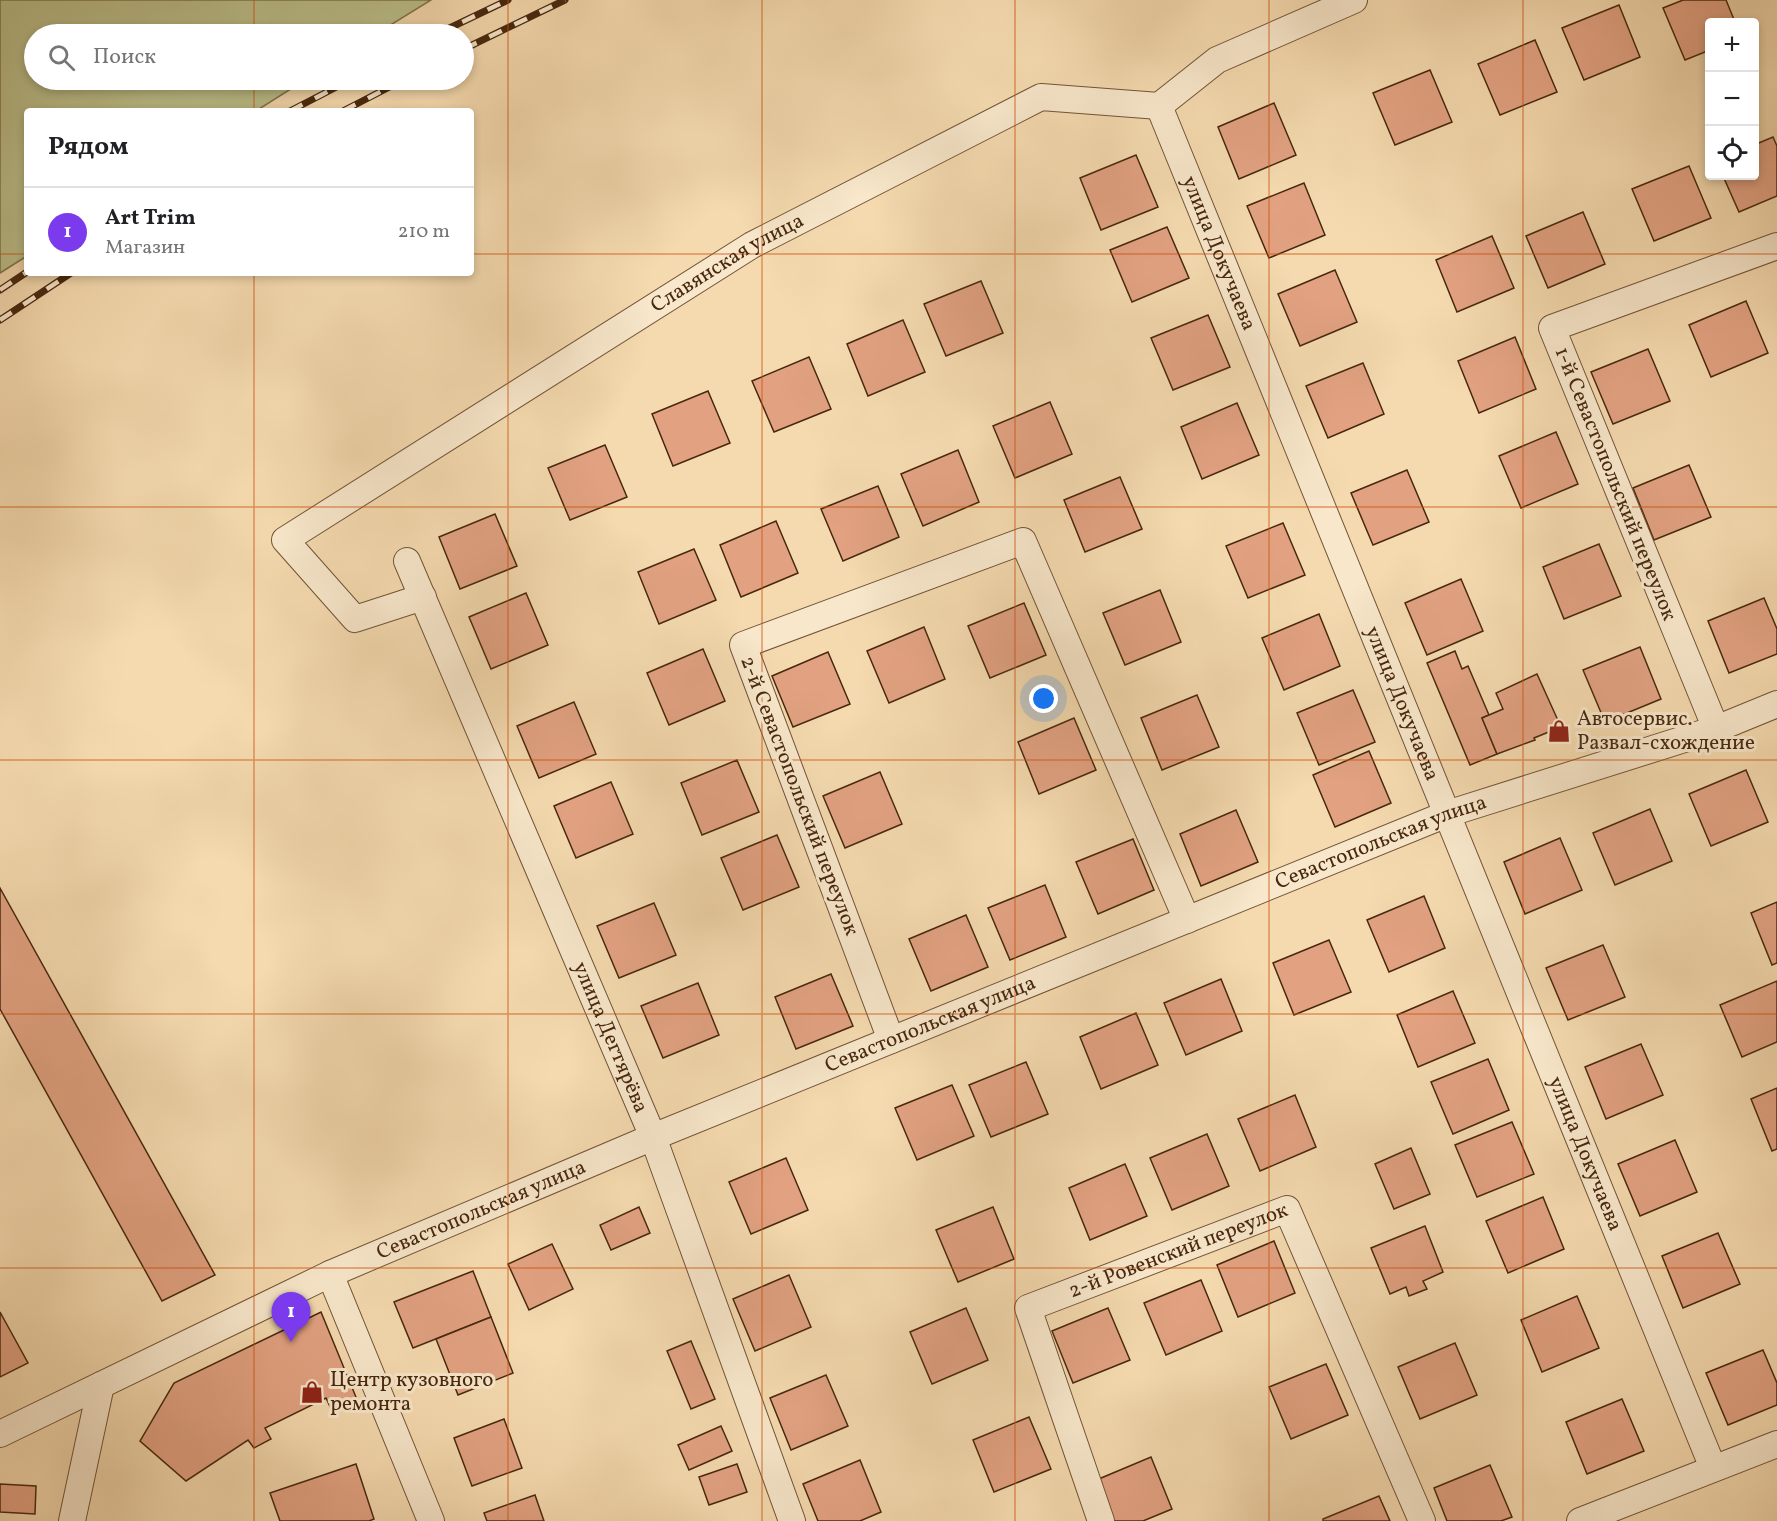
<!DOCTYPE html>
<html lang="ru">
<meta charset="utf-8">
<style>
body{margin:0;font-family:Vollkorn,serif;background:#f6f6f6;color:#202124}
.controls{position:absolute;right:18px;top:18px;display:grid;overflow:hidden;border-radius:6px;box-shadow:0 3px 9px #0003}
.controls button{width:54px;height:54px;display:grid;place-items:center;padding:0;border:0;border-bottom:2px solid #e0e0e0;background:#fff;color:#202124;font:30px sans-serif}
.you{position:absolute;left:1044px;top:699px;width:21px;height:21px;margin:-15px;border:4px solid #fff;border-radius:50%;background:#1a73e8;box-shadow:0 0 0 9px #1a73e833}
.badge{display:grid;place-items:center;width:39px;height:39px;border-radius:50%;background:#7c3aed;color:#fff;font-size:20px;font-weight:700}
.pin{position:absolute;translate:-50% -50px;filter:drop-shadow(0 2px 3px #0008)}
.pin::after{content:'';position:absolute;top:32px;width:21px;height:18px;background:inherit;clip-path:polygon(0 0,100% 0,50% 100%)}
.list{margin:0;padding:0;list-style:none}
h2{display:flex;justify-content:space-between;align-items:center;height:78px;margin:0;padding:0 24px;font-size:26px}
h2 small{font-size:20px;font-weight:400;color:#757577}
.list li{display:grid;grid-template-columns:39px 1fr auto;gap:18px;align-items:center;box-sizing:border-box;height:90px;padding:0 24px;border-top:2px solid #e0e0e0}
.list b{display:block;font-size:22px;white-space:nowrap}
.list p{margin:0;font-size:20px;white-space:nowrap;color:#757577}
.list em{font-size:20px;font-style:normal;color:#757577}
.icon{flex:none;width:33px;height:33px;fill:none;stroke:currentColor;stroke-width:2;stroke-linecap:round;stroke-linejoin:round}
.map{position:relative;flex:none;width:1777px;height:1521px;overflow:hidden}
.search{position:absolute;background:#fff;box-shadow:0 3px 9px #0003;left:24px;top:24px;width:450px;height:66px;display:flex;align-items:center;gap:15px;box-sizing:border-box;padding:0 21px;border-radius:33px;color:#757577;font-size:22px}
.panel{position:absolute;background:#fff;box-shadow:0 3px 9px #0003;left:24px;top:108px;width:450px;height:168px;border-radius:6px}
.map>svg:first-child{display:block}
.green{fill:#bbc08c;stroke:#81744e;stroke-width:1.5}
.building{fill:#e2a282;stroke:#47280f;stroke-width:1.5}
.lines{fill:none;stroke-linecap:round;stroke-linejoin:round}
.minor-casing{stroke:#725437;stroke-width:28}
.minor{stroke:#f8e7cb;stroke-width:26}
.rail-casing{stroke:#47280f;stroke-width:7}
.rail{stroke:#f8e7cb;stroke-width:4.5;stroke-dasharray:14;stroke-linecap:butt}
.grid{fill:none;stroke:#d0520c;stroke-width:1.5;stroke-opacity:0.55}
.labels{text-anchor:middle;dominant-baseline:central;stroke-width:6;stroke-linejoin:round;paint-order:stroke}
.street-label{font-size:21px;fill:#47280f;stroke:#f8e7cb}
.poi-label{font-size:21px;fill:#47280f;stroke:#f8e7cb;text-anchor:start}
</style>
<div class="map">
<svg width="1777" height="1521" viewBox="0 0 1777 1521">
<rect width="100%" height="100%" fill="#f5daaf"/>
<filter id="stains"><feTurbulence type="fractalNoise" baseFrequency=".00333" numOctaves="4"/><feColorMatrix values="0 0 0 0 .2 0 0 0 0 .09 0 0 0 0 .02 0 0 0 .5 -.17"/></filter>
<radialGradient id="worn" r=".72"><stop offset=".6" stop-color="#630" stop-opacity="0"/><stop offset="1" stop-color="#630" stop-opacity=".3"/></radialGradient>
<path class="green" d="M0,0H431L376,34H34V80H305L256,111H27V256L0,273Z"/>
<g class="building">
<path d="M1683,0H1726L1735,22H1710V50L1685,60L1663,8Z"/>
<path d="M1619,5L1640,57L1584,80L1562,28Z"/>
<path d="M1535,40L1557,92L1500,115L1478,64Z"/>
<path d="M1430,70L1452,122L1395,145L1373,93Z"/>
<path d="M1274,103L1296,155L1239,179L1218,127Z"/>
<path d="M1773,137L1777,146V196L1739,212L1723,176H1754V145Z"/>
<path d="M1136,155L1158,207L1101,230L1080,178Z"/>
<path d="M1689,166L1711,218L1654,241L1632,189Z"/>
<path d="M1304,183L1325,235L1269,258L1247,206Z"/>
<path d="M1583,212L1605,264L1548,288L1526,236Z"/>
<path d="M1167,227L1189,278L1132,302L1110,250Z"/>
<path d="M1492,236L1514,288L1457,312L1436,260Z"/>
<path d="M1335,270L1357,322L1300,346L1278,294Z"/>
<path d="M981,281L1003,333L946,356L924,304Z"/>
<path d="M1746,301L1768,353L1711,377L1689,325Z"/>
<path d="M1208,315L1230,367L1173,390L1151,338Z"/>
<path d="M903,320L925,372L868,396L847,344Z"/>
<path d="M1515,337L1536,389L1479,413L1458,361Z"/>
<path d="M1648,349L1670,401L1613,424L1591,372Z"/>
<path d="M809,357L831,409L774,432L752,381Z"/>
<path d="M1363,363L1384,414L1328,438L1306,386Z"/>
<path d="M708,391L730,443L673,466L652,414Z"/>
<path d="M1050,402L1072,454L1015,478L993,426Z"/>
<path d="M1237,403L1259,455L1202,479L1181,427Z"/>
<path d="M1556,432L1578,484L1521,508L1499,456Z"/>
<path d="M605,445L627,497L570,520L548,468Z"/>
<path d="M958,450L979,502L923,526L901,474Z"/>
<path d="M1689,465L1711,517L1654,540L1633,488Z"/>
<path d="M1407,470L1429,522L1373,545L1351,493Z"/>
<path d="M1120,477L1142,529L1085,552L1064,500Z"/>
<path d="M878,486L899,537L843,561L821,509Z"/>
<path d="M495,514L517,566L460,589L439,537Z"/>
<path d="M776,521L798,573L741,597L720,545Z"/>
<path d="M1283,523L1305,575L1248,598L1226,546Z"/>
<path d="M1599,544L1621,596L1564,619L1543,567Z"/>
<path d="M694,549L716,600L659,624L638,572Z"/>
<path d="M1461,579L1483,631L1427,655L1405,603Z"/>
<path d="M1160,590L1181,642L1125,665L1103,613Z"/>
<path d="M526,593L548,645L491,669L469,617Z"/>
<path d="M1764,598L1777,629V654L1729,673L1708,621Z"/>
<path d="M1024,603L1046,655L990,678L968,626Z"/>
<path d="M1319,614L1340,666L1284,690L1262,638Z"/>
<path d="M924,627L945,679L889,703L867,651Z"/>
<path d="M1640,647L1661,699L1605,722L1583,670Z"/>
<path d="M703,649L725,701L669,725L647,673Z"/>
<path d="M1455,651L1462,669L1468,666L1489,715L1482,718L1497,754L1470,765L1427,663Z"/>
<path d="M828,652L850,704L793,727L772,676Z"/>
<path d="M1537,674L1561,727L1534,738L1535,740L1497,754L1482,718L1503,709L1496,693Z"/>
<path d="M1353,690L1375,742L1319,765L1297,713Z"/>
<path d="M1197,695L1219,747L1162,770L1141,718Z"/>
<path d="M574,702L596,754L539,778L517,726Z"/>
<path d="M1074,718L1096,770L1039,794L1018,742Z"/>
<path d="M1369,751L1391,803L1335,827L1313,775Z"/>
<path d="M737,760L759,812L702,835L681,783Z"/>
<path d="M1746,770L1768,822L1711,846L1689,794Z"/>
<path d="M880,772L902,824L845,848L823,796Z"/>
<path d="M611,782L633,834L576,858L554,806Z"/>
<path d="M1650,809L1672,861L1615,885L1593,833Z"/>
<path d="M1236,810L1258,862L1201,886L1180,834Z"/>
<path d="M777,835L799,887L743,910L721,858Z"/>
<path d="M1560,838L1582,890L1525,914L1504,862Z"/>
<path d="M1133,839L1154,890L1098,914L1076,862Z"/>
<path d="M1045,885L1066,937L1010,960L988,908Z"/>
<path d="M0,888L215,1275L162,1301L0,1009Z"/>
<path d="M1424,896L1445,948L1389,972L1367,920Z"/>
<path d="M1777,902V963L1772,965L1751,913Z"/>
<path d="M654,903L676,955L619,978L597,926Z"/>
<path d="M966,915L988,967L931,991L909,939Z"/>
<path d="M1329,940L1351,992L1294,1015L1273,963Z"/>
<path d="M1603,945L1625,997L1568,1020L1546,968Z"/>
<path d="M831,974L853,1026L796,1049L775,997Z"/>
<path d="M1221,979L1242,1031L1186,1055L1164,1003Z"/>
<path d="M1777,981V1042L1742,1057L1720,1005Z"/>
<path d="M698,983L719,1035L663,1058L641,1006Z"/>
<path d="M1453,991L1475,1043L1418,1067L1397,1015Z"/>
<path d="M1136,1013L1158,1065L1101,1089L1080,1037Z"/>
<path d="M1641,1044L1663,1095L1606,1119L1585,1067Z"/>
<path d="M1488,1059L1509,1110L1453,1134L1431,1082Z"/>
<path d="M1026,1062L1048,1114L991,1137L969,1085Z"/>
<path d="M952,1085L974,1136L917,1160L895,1108Z"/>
<path d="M1777,1088V1149L1772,1151L1751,1099Z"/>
<path d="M1295,1095L1316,1147L1260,1171L1238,1119Z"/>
<path d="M1512,1122L1534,1174L1477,1197L1455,1145Z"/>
<path d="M1207,1134L1229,1186L1172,1210L1150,1158Z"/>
<path d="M1675,1140L1697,1192L1640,1216L1618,1164Z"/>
<path d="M1411,1148L1430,1194L1394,1209L1375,1164Z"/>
<path d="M786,1158L808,1210L751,1234L729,1182Z"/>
<path d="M1125,1164L1147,1216L1090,1240L1069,1188Z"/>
<path d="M1543,1197L1564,1249L1508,1273L1486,1221Z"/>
<path d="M639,1207L650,1233L611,1250L600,1225Z"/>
<path d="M993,1207L1014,1259L958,1282L936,1230Z"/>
<path d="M1425,1226L1443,1272L1423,1281L1427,1289L1409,1296L1406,1287L1390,1294L1371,1248Z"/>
<path d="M1718,1233L1740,1284L1683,1308L1662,1256Z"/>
<path d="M1274,1241L1295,1293L1238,1317L1217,1265Z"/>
<path d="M552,1244L573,1289L529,1310L508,1264Z"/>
<path d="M473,1271L491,1317L413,1348L394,1302Z"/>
<path d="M789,1275L811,1327L755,1351L733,1299Z"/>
<path d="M1201,1280L1222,1331L1166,1355L1144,1303Z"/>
<path d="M1577,1296L1599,1348L1542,1372L1521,1320Z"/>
<path d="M966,1308L988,1360L932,1384L910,1332Z"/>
<path d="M1108,1308L1130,1360L1073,1383L1052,1331Z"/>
<path d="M0,1312L28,1363L0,1377Z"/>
<path d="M321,1312L358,1402L333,1413L326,1398L265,1428L271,1439L254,1448L248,1440L186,1481L140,1441L174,1383Z"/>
<path d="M491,1317L513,1373L458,1395L436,1339Z"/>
<path d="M691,1341L715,1399L691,1409L667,1351Z"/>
<path d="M1455,1343L1477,1395L1420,1419L1398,1367Z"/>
<path d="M1763,1350L1777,1383V1405L1728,1425L1706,1373Z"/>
<path d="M1326,1364L1348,1415L1291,1439L1269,1387Z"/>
<path d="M826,1375L848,1426L791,1450L770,1398Z"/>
<path d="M1622,1399L1644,1451L1587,1474L1566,1422Z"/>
<path d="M1029,1417L1051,1469L994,1492L973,1440Z"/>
<path d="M504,1419L522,1468L472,1486L454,1438Z"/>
<path d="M721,1426L732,1451L689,1470L678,1445Z"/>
<path d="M1151,1457L1172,1509L1143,1521H1111L1094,1481Z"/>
<path d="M860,1460L881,1512L860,1521H818L803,1484Z"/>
<path d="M356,1464L374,1519L369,1521H280L270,1493Z"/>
<path d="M737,1464L747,1492L709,1505L699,1477Z"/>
<path d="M1490,1465L1512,1517L1501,1521H1447L1434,1488Z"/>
<path d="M0,1484L36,1486L35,1514L0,1512Z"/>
<path d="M535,1495L544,1521H487L484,1513Z"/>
<path d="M1379,1496L1390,1521H1323V1519Z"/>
</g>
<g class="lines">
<g class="minor-casing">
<g id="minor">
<path id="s1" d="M1159,106L1713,1468"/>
<path id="s2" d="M407,561L653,1137L792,1521"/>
<path id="s3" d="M423,597L355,619L285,540L752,245L1041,97L1159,106L1217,60L1354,0"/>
<path d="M1716,729L1552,328L1777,246"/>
<path d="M891,1040L743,645L1023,541L1187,920"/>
<path d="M330,1274L431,1521"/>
<path id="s4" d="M0,1434L330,1274L653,1137L1447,814L1716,729L1777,704"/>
<path d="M72,1521L101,1385"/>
<path id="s5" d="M1101,1521L1028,1308L1287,1209L1422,1521"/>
<path d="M1580,1521L1777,1444"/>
</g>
</g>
<use href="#minor" class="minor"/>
<g class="rail-casing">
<g id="rail">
<path d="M437,34L508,0"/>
<path d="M464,49L565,0"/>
<path d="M290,111L350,80"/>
<path d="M343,111L403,80"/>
<path d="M0,290L27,272"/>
<path d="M0,320L71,273"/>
</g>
</g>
<use href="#rail" class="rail"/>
</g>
<path class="grid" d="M254,0V34M508,0V1521M762,0V1521M1015,0V1521M1269,0V1521M1523,0V1521M254,80V111M0,254H27M471,254H1777M254,273V1521M0,507H1777M0,760H1777M0,1014H1777M0,1268H1777"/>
<defs>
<g id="shop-bare" transform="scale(1.8)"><path d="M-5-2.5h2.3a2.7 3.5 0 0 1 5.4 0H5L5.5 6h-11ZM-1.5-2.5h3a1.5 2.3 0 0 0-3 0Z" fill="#8f2418" stroke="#f8e7cb" stroke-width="2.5" paint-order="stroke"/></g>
</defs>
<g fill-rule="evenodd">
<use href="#shop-bare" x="1559" y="731"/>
<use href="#shop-bare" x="312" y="1392"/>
</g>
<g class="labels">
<g class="street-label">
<text stroke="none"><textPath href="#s1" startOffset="159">улица Докучаева</textPath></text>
<text stroke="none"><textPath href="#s3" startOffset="699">Славянская улица</textPath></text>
<text transform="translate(1615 484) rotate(68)">1-й Севастопольский переулок</text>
<text stroke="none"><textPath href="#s1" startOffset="645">улица Докучаева</textPath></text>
<text transform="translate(799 796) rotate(69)">2-й Севастопольский переулок</text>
<text stroke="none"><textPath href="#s4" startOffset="1503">Севастопольская улица</textPath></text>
<text stroke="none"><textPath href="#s4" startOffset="1017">Севастопольская улица</textPath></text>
<text stroke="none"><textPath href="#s2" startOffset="518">улица Дегтярёва</textPath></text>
<text stroke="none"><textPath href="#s1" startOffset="1131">улица Докучаева</textPath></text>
<text stroke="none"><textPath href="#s4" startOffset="531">Севастопольская улица</textPath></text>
<text stroke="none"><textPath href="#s5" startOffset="386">2-й Ровенский переулок</textPath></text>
</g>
<g class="poi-label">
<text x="1577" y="719">Автосервис.<tspan x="1577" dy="24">Развал-схождение</tspan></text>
<text x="330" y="1380">Центр кузовного<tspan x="330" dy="24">ремонта</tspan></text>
</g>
</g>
<rect width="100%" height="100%" filter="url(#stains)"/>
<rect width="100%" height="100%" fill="url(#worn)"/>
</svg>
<div class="controls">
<button>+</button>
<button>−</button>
<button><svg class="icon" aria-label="locate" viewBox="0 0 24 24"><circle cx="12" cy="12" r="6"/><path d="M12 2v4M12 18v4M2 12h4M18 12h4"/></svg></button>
</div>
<div class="you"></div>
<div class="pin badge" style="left:291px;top:1342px">1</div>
<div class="search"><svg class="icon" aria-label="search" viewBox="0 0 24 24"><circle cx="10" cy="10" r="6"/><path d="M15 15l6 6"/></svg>Поиск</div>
<section class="panel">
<h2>Рядом<small></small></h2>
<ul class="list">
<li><span class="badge">1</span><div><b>Art Trim</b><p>Магазин</p></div><em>210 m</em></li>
</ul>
</section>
</div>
